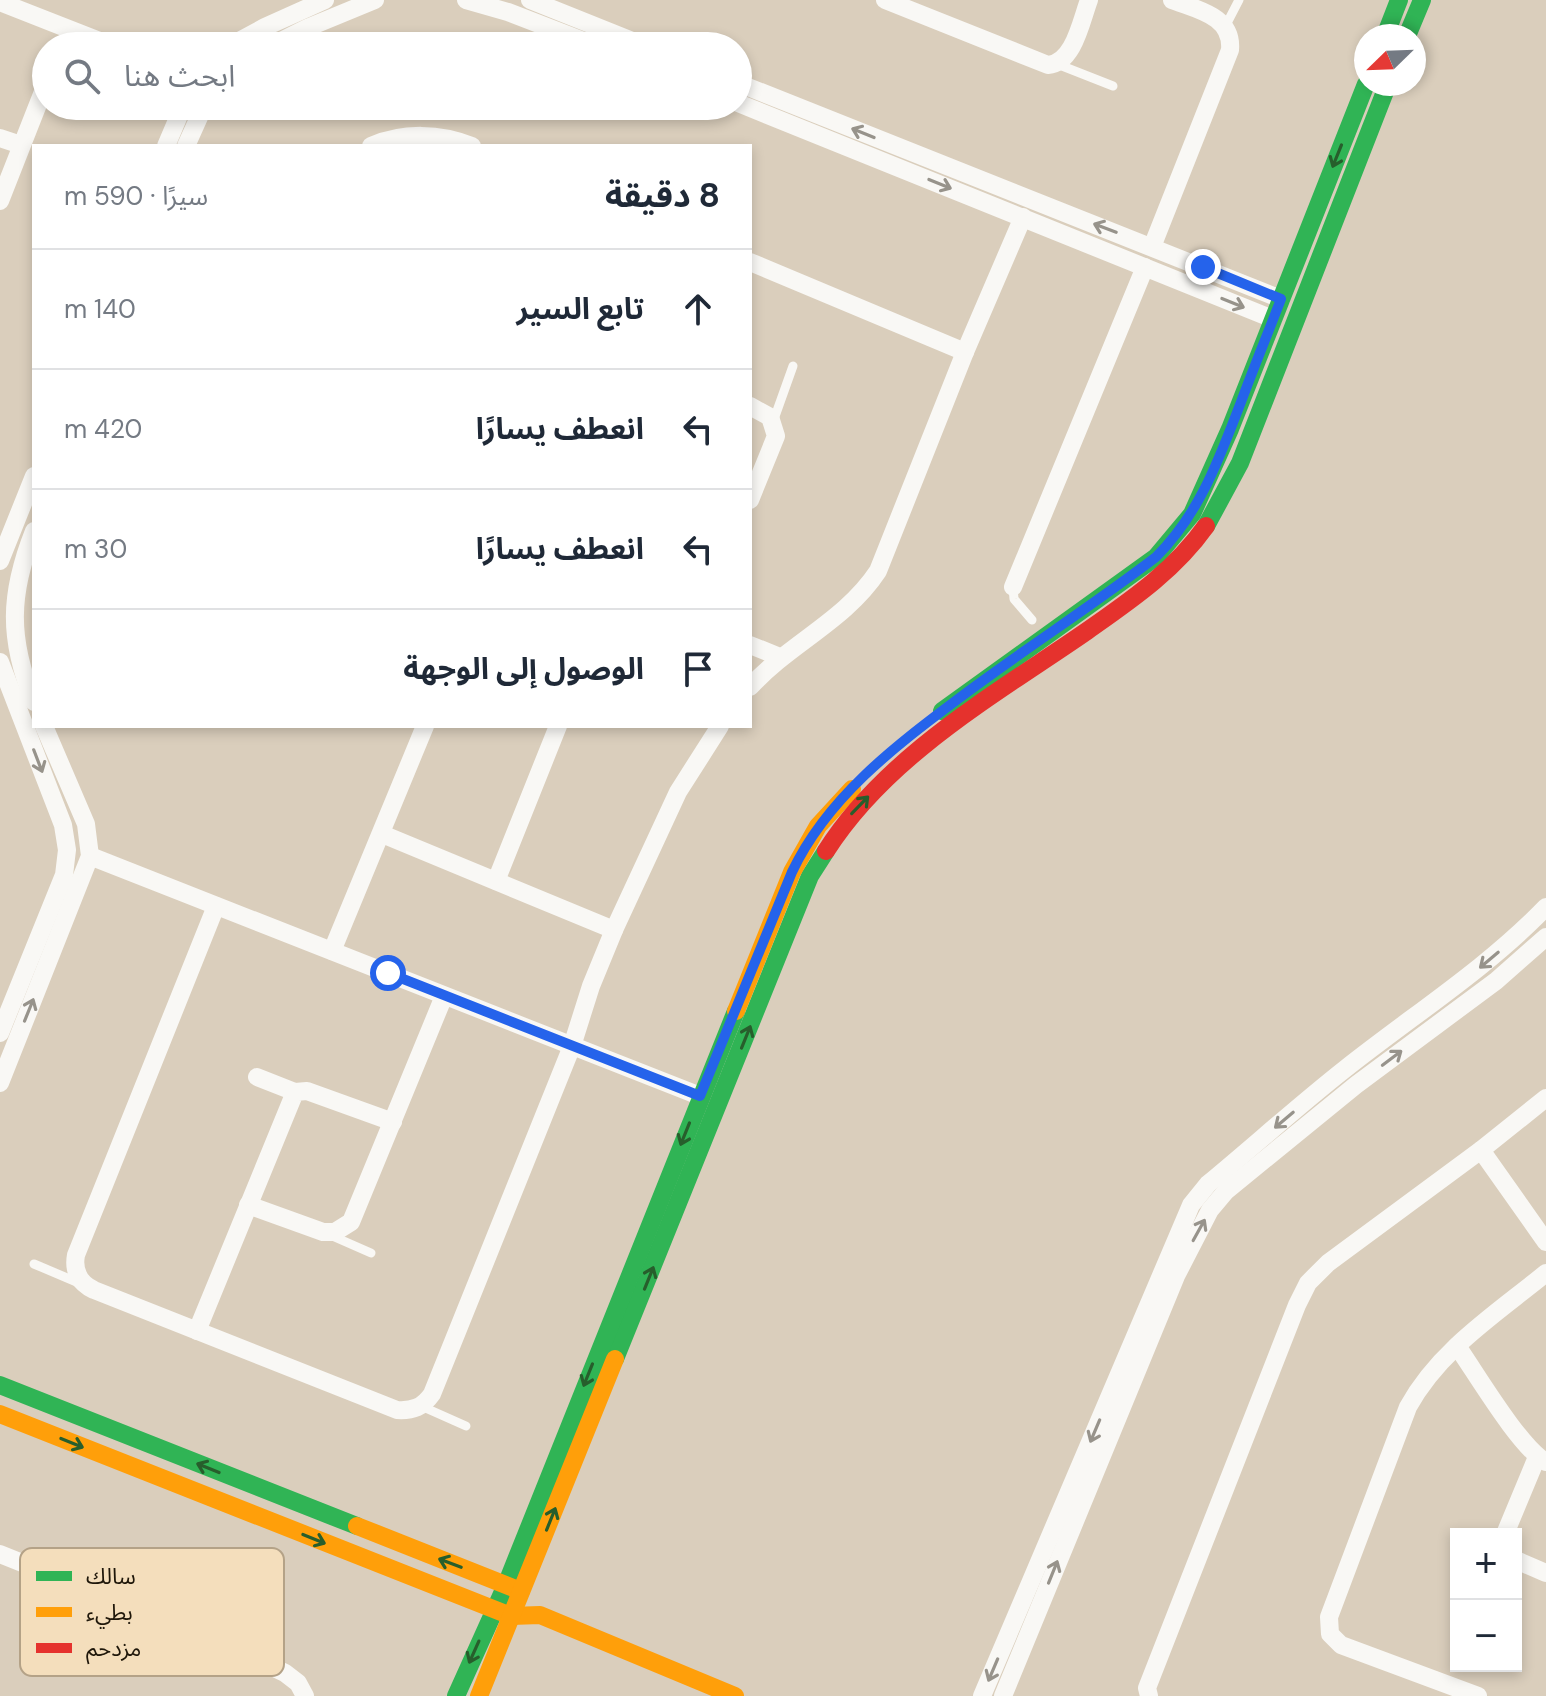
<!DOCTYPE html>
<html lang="ar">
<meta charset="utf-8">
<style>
body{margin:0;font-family:"DM Sans","Noto Sans Arabic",sans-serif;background:#f6f6f7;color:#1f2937;direction:rtl}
.controls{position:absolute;right:24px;bottom:24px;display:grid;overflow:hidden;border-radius:0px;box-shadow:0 4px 12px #0003}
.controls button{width:72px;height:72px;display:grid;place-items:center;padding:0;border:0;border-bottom:2px solid #e0e1e3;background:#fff;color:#1f2937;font:40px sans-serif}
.compass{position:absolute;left:1354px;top:24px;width:72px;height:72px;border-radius:50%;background:#fff;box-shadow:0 4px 12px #0003;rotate:247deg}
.stop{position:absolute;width:24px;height:24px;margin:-18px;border:6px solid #2563eb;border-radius:50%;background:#fff}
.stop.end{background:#2563eb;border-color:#fff;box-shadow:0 2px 8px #0008}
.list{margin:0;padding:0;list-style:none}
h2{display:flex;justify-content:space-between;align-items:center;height:104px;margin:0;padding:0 32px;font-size:34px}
h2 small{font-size:26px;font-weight:400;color:#747a83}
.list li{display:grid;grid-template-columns:52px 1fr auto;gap:24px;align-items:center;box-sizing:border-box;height:120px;padding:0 32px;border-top:2px solid #e0e1e3}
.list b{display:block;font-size:30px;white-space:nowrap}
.list em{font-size:26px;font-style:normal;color:#747a83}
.icon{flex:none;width:44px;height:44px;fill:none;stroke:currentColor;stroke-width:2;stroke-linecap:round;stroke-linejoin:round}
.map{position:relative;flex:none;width:1546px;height:1696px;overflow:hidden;direction:ltr}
.search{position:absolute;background:#fff;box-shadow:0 4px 12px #0003;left:32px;top:32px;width:720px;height:88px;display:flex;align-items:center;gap:20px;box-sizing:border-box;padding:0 28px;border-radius:44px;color:#747a83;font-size:30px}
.panel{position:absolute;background:#fff;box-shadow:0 4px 12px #0003;left:32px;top:144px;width:720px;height:584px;border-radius:0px;direction:rtl}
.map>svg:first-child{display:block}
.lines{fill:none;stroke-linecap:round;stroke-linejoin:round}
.lane{stroke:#f9f8f5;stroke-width:9}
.street{stroke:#f9f8f5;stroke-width:18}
.fast{stroke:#30b455;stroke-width:18}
.slow{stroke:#ff9f0a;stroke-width:18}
.jam{stroke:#e5322d;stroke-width:18}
.oneway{stroke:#97938b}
.oneway2{stroke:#275e2c}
.route{stroke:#2563eb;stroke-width:10}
.key{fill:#f4debc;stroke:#b4a287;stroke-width:2}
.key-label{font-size:22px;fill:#1f170a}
</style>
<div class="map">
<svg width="1546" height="1696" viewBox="0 0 1546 1696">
<rect width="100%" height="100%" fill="#dacebc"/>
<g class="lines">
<g class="lane">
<path d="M1225,27L1239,0"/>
<path d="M1057,64L1113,86"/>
<path d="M773,422L793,366"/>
<path d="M1013,587L1014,599L1032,620"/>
<path d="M330,1235L371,1253"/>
<path d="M34,1264L79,1283"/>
<path d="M421,1406L466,1426"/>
</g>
<g class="street">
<path d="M466,0L508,12L596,46"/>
<path d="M530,0L645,46"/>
<path d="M885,0L1048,65C1074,63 1081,21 1089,0"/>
<path d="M0,2L112,46"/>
<path d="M230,46L265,27L325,0"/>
<path d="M271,46L307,28L375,0"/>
<path d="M738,83L1281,299"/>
<path d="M738,103L1273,319"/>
<path d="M0,138L21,145"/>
<path d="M166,146L183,106"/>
<path d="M186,146L204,106"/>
<path d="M371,146C403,132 440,133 472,146"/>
<path d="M0,201L46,84"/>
<path d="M1152,247L1230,50C1233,16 1198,10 1172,0"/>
<path d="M750,262L965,352"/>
<path d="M750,406L770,417L776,436L750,500"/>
<path d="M34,531C9,594 8,639 34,702"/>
<path d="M0,561L34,476"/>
<path d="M1013,587L1145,267"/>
<path d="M750,645L780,657"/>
<path d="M0,662L63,825L67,850L64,875L0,1033"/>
<path d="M750,687C790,643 845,621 878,571L965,352L1023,217"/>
<path d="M382,834L614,930"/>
<path d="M90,856L700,1096"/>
<path d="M496,881L558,726"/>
<path d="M216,906L76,1255C73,1271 79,1283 94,1290L397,1410C413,1411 423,1407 432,1394L572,1046L591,986L614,930L678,792L720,726"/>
<path d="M332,951L425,726"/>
<path d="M257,1077L295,1092"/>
<path d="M0,1083L90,856L86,824L44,726"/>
<path d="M1481,1150L1546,1242"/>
<path d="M248,1205L323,1232H335L351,1222L444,996"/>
<path d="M197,1331L295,1092L307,1091L393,1122"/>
<path d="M1457,1346C1476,1373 1520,1448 1546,1462"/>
<path d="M1505,1534L1537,1457"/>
<path d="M0,1554L222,1643L285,1673L298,1683L305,1696"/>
<path d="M1516,1560L1546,1573"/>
<path d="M982,1696L1191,1205L1208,1184C1254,1146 1298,1106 1345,1069C1413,1015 1486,969 1546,907"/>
<path d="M1003,1696L1176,1276L1210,1210L1226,1191L1356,1085L1496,981L1546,937"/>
<path d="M1149,1696L1147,1688L1297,1305L1308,1283L1328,1263L1481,1150L1546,1098"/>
<path d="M1478,1696L1341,1645L1330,1634L1329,1617L1408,1407C1439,1350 1497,1313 1546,1273"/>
</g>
<g class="fast">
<path d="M1385,36L1399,0"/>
<path d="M1407,36L1422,0"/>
<path d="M1206,526L1240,463L1388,84"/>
<path d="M942,711L1156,557L1192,514L1230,429L1366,84"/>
<path d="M615,1359L810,876L826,851"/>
<path d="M0,1385L357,1526"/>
<path d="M456,1696L506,1585L736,1011"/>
</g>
<g class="slow">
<path d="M736,1011L792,872L818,826L852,789"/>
<path d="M0,1414L511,1616L540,1615L735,1696"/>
<path d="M357,1526L521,1591"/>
<path d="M479,1696L615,1359"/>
</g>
<path class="jam" d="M826,851C887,755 996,694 1087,631C1131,600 1174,571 1206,526"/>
</g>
<defs><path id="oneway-shaft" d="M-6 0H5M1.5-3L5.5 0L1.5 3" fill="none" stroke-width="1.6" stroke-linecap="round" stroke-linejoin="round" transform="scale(2)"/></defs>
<g class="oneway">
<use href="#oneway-shaft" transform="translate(863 133) rotate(-158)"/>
<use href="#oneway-shaft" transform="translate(940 184) rotate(22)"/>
<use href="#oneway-shaft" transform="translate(1105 228) rotate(-159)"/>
<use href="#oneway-shaft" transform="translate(1233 303) rotate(22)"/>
<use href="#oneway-shaft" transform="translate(38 761) rotate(69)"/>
<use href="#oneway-shaft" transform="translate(1489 960) rotate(140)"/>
<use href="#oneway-shaft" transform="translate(29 1010) rotate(-68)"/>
<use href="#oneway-shaft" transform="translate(1392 1058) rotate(-37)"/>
<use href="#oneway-shaft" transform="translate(1284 1120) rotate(140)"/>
<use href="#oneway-shaft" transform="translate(1199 1230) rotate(-61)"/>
<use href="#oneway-shaft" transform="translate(1095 1431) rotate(113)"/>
<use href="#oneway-shaft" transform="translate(1053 1572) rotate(-68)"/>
<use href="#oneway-shaft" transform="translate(993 1670) rotate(113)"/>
</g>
<g class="oneway2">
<use href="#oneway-shaft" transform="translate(1337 156) rotate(112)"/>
<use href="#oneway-shaft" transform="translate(860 805) rotate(-46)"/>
<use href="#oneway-shaft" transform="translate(746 1037) rotate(-68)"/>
<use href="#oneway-shaft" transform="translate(685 1134) rotate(112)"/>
<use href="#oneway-shaft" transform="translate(649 1278) rotate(-68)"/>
<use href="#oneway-shaft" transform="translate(588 1375) rotate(112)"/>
<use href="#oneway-shaft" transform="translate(72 1443) rotate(22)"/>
<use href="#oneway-shaft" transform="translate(208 1468) rotate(-158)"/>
<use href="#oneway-shaft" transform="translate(551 1519) rotate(-68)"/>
<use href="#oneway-shaft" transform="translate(314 1539) rotate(22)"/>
<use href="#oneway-shaft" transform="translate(450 1563) rotate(-159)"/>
<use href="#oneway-shaft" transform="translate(474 1652) rotate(114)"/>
</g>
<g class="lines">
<path class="route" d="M388,973L700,1096L792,872C827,798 894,747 958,699C1023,650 1092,606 1156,557C1200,513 1219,459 1241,402C1254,367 1268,333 1281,299L1203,267"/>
</g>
<rect x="20" y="1548" width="264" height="128" rx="12" class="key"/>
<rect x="36" y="1571" width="36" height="10" fill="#30b455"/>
<rect x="36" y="1607" width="36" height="10" fill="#ff9f0a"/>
<rect x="36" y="1643" width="36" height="10" fill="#e5322d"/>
<g class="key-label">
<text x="86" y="1584">سالك</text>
<text x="86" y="1620">بطيء</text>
<text x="86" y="1656">مزدحم</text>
</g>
</svg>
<div class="controls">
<button>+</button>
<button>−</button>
</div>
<svg class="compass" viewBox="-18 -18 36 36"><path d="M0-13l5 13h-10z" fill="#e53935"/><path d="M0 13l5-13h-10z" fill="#747a83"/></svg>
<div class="stop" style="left:388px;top:973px"></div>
<div class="stop end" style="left:1203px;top:267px"></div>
<div class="search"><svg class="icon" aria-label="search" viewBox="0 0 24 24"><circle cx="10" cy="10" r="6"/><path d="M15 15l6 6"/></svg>ابحث هنا</div>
<section class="panel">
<h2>8 دقيقة<small>سيرًا · 590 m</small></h2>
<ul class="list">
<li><svg class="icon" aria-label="ahead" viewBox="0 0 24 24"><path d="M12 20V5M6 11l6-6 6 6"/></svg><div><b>تابع السير</b></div><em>140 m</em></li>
<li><svg class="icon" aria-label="left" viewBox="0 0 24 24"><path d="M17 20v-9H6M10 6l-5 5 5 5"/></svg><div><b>انعطف يسارًا</b></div><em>420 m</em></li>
<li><svg class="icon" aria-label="left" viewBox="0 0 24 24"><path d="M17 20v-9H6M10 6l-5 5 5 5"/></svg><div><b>انعطف يسارًا</b></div><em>30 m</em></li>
<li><svg class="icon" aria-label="arrive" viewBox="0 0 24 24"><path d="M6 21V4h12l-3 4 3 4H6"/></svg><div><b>الوصول إلى الوجهة</b></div></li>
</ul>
</section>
</div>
